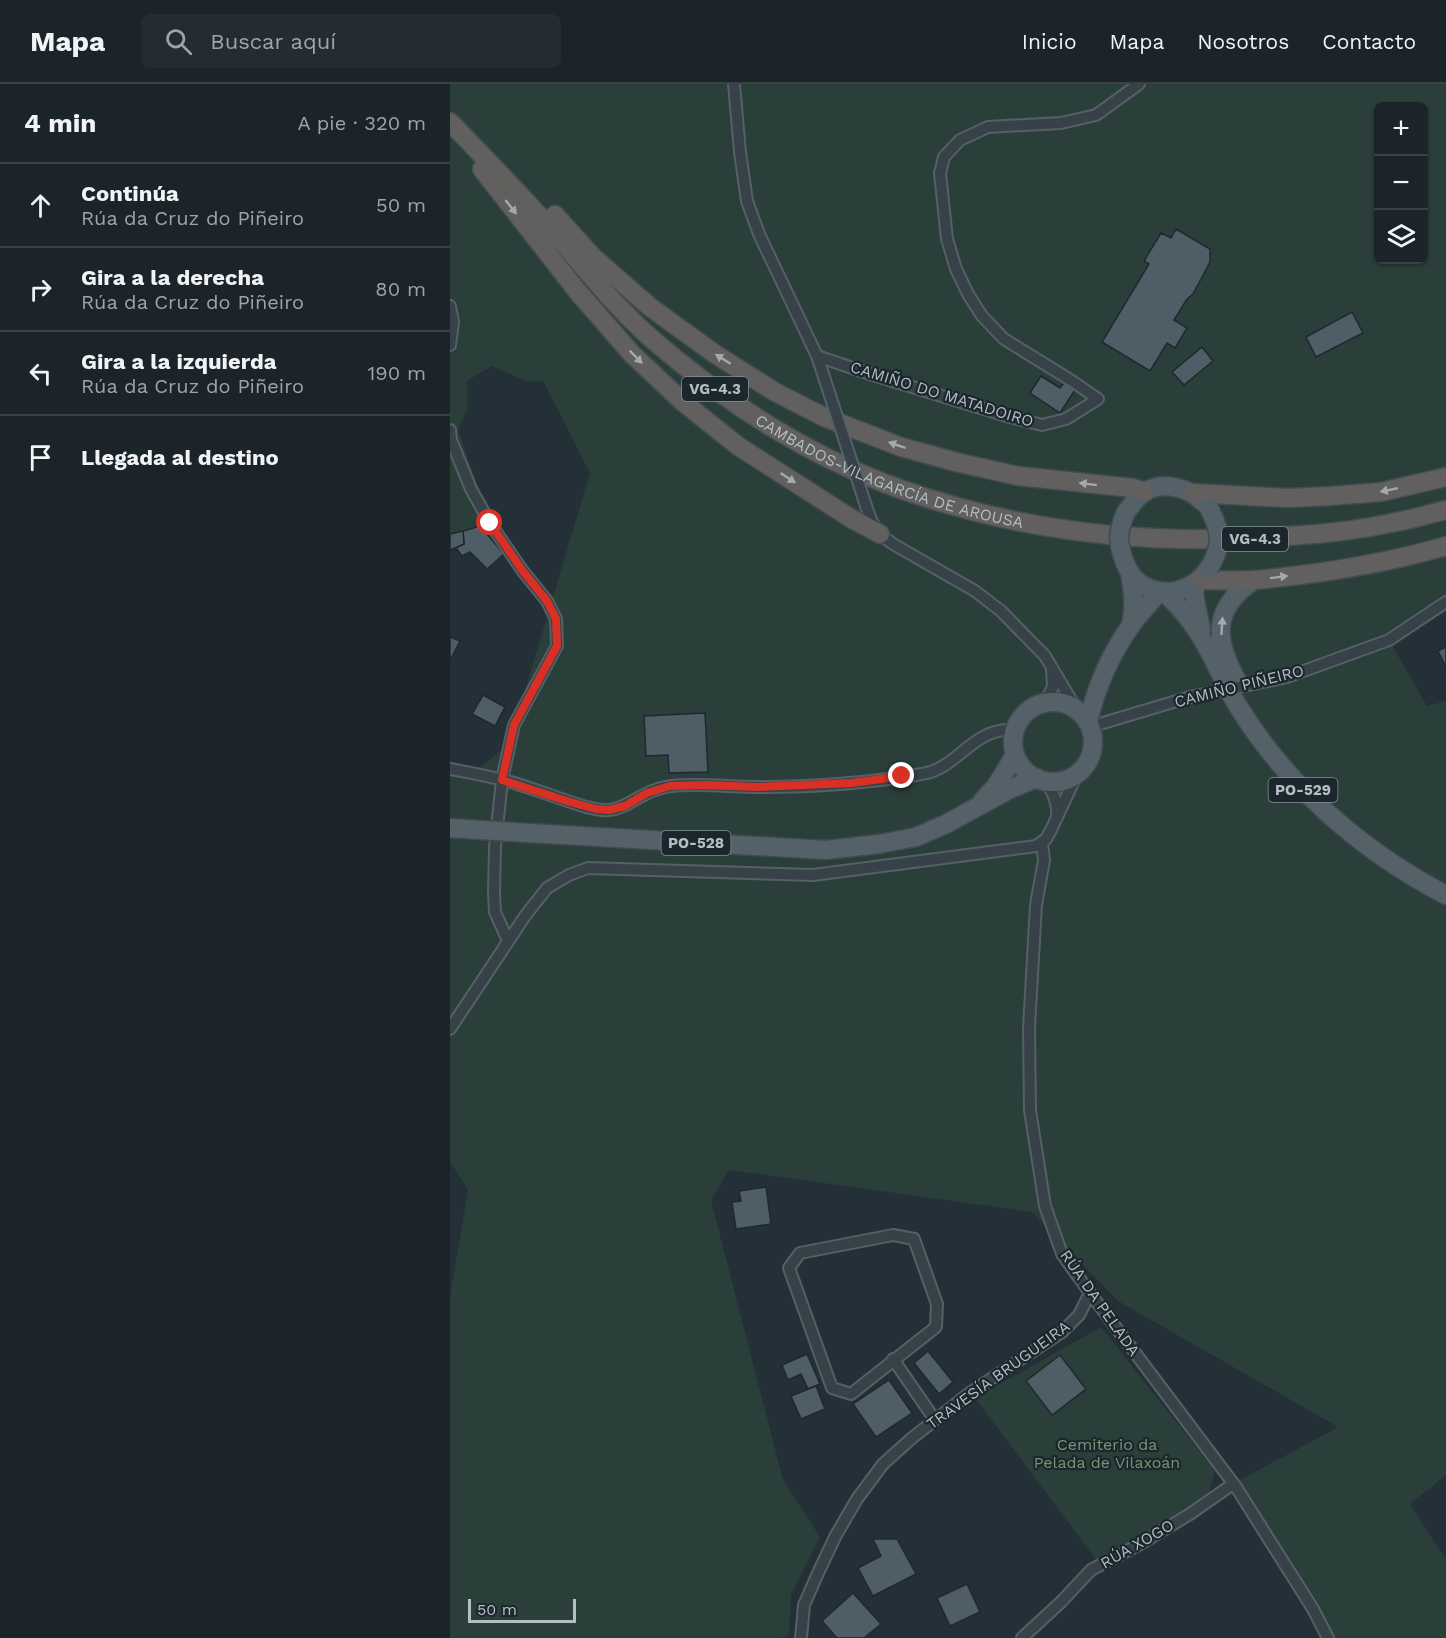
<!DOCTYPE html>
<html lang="es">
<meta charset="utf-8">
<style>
body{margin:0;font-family:"Work Sans",sans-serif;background:#242c31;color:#f1f3f6}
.controls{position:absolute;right:18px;top:18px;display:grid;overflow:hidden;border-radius:9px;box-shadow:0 2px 4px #0004}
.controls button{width:54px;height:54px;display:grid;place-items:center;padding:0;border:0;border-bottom:2px solid #394146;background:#1b2429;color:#f1f3f6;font:30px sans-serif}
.scale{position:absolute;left:18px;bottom:15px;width:108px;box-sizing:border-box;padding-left:6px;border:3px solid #b2bdc4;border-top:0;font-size:16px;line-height:21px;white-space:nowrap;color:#b2bdc4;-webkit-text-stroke:4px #1c272d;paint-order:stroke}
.stop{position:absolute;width:18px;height:18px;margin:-14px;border:4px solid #d93025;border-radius:50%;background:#fff}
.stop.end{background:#d93025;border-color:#fff;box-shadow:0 2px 6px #0008}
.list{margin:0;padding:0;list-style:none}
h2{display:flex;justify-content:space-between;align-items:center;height:78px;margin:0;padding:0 24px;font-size:26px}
h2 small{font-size:20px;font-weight:400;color:#a0a4a8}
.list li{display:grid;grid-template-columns:39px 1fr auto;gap:18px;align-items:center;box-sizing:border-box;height:84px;padding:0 24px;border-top:2px solid #394146}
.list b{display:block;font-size:22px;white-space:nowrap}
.list p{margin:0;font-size:20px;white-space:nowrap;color:#a0a4a8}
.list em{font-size:20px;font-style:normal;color:#a0a4a8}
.icon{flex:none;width:33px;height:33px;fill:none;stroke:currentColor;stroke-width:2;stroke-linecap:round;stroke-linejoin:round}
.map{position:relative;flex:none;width:996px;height:1554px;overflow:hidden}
header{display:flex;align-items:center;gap:36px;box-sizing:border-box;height:84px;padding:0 30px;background:#1b2429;border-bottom:2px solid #394146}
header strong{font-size:28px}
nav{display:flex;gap:33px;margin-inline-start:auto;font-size:21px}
.search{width:420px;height:54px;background:#242c31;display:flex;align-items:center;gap:15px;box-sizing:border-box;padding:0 21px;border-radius:9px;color:#a0a4a8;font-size:22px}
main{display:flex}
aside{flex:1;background:#1b2429}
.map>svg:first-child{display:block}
.green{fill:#2a3e3a;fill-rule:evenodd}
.building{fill:#4f5d66;stroke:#1e292f;stroke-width:1.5}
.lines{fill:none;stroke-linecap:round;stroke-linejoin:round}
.minor-casing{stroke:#556066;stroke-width:14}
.primary-casing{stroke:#404b51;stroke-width:21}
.trunk-casing{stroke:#424d53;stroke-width:21}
.minor{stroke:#374248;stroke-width:10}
.primary{stroke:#556168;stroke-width:18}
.trunk{stroke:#61605e;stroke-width:18}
.minor-bridge-casing{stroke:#556066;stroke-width:14;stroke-linecap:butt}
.primary-bridge-casing{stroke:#404b51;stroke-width:21;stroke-linecap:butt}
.minor-bridge{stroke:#374248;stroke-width:10}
.primary-bridge{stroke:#556168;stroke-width:18}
.oneway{fill:#a2aab0}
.oneway2{fill:#9fabb2}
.route{stroke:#d93025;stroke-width:8}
.labels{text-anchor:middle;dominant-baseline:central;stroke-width:4.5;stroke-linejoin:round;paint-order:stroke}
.shield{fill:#1c272d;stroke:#859097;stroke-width:1.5}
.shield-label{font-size:15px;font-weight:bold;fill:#b2bdc4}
.street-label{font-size:16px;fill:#b2bdc4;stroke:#1c272d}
.park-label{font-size:16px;fill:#729873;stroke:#1c272d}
</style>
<header>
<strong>Mapa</strong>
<div class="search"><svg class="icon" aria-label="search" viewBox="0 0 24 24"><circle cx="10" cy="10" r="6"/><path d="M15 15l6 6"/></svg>Buscar aquí</div>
<nav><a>Inicio</a><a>Mapa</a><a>Nosotros</a><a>Contacto</a></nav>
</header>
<main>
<aside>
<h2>4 min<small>A pie · 320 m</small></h2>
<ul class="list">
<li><svg class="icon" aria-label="ahead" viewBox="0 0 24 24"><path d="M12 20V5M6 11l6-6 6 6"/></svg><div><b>Continúa</b><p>Rúa da Cruz do Piñeiro</p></div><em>50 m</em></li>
<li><svg class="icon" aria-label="right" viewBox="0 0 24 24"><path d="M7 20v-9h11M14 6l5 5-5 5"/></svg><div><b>Gira a la derecha</b><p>Rúa da Cruz do Piñeiro</p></div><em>80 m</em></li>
<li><svg class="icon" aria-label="left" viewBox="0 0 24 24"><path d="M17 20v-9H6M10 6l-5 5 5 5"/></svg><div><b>Gira a la izquierda</b><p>Rúa da Cruz do Piñeiro</p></div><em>190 m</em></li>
<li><svg class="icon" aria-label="arrive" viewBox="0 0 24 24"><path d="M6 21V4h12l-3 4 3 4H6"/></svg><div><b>Llegada al destino</b></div></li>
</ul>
</aside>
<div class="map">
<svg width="996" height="1554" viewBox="0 0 996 1554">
<rect width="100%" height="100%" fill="#243037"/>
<g class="green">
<path d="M0,0H996V520L939,556L977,622L996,617V1391L960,1420L996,1476V1554H873L783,1400L888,1343L668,1217L582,1128L279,1086L261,1116L333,1396L370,1453L341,1511L339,1551L331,1554H0V1213L18,1106L0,1078V685L20,692L59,660L140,389L93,297L79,298L42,282L17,297V325L8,345L40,439L0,450ZM928,22H974V176H928Z"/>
<path d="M651,1243L765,1387L758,1411L648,1478L525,1314Z"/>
</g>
<g class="building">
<path d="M726,145L760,165V178L743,210L737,215L724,236L737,244L725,264L717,259L700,287L652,258L699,180L694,177L711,149L721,154Z"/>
<path d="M902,228L913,249L866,273L856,253Z"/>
<path d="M752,263L763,277L734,301L722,288Z"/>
<path d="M591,292L610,304L614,299L625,306L610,329L580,309Z"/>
<path d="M30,442L54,470L37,485L20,468L12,472L6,464L14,460L13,447Z"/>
<path d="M13,447L14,460L0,466V450Z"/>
<path d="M0,553L10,557L0,577Z"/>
<path d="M996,563V583L988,567Z"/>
<path d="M33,611L55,623L45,642L22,630Z"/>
<path d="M255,629L258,688L219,689L218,671L196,672L194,632Z"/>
<path d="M316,1103L321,1140L286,1145L282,1118L291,1117L289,1107Z"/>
<path d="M478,1267L503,1298L489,1310L464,1279Z"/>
<path d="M357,1270L370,1300L358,1305L351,1290L338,1296L332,1281Z"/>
<path d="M610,1271L636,1305L602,1331L576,1297Z"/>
<path d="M439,1296L462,1329L426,1353L403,1320Z"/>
<path d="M366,1302L375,1325L351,1335L341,1312Z"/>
<path d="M423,1455H447L466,1490L423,1512L408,1484L431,1472Z"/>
<path d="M517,1500L530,1528L500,1542L487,1514Z"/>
<path d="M403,1509L431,1540L414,1554H387L372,1537Z"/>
</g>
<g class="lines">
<g class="minor-casing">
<g id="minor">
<path d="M284,0L290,68L297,117L309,150L367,272L375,296"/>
<path d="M0,222L3,238L0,261"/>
<path d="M367,272L423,291L560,333L592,341L616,335L648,315L622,297L554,255L532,232L518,210L506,185L497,155L490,89L494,73L510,56L538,43L611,39L646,31L689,0"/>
<path d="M0,346L1,356L21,405L40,439L72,486L97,517L106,535L107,562L64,641L52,696L45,763L44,809L45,828L58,857"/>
<path d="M416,422L422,438L430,450L443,460L525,507L551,527L595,572L627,626"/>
<path d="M837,593L939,556L996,518"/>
<path d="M595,618L603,603L602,584"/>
<path d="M641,644L653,639L740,613"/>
<path d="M0,685C22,689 45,693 67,700C90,707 113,716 136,723C143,724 151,727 159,726C173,725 184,715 196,710C203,706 214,703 222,702C251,699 280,703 309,703C363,703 418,699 472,690C508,685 523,642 565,646"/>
<path d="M595,697C603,708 608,718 607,733"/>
<path d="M592,759L594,776L586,821L579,944L580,1026L595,1122L612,1170L640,1209L786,1403L863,1525L878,1554"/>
<path d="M0,945L75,832L97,804L119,791L138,784L363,791L586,762L596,755L601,746L628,688"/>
<path d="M443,1151L464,1155L487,1220L486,1243L401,1310L382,1304L339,1184L350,1169Z"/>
<path d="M443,1275L485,1336"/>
<path d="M351,1554L354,1521L368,1489L386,1451L407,1415L433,1380L462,1354L521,1308L612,1248L629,1231L640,1209"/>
<path d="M572,1554L611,1518L641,1486L692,1459L740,1430L783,1400"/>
</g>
</g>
<g class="primary-casing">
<g id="primary">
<path d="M676,428C682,421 687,412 696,407C715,397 739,404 753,418"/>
<path d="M675,479C678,486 682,493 688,498C712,516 743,508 759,484"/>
<path d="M680,490C684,508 685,523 681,541"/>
<path d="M746,499L744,511L751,545"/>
<path d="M715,509C730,523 744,540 754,558C766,578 774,599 786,619C836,701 911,767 996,811"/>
<path d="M788,598C764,557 761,525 804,496"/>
<circle cx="603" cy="658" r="40"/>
<path d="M638,638C646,604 661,569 682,540C690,529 700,519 709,508"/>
<path d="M533,716L546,702L565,671"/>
<path d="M0,744L31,746"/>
<path d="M62,748L376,766L429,760L466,753L496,740L560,705L587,694"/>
</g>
</g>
<g class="trunk-casing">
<g id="trunk">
<path id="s1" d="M0,38C32,71 64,104 95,138C130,178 163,221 203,256C276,319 362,374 453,406C576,449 708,462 838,452C874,450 910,446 946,438C963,435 979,430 996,426"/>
<path d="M32,85L128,208L182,270L233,318L288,362L402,435L430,450"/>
<path d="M105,131L143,173L200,223L265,270L325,308L374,333L451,363L510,379L568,392L683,404L695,408"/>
<path d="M743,409L838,414L880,412L931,408L996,393"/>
<path d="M750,496C768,496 787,497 805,496C870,490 934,480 996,462"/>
</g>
</g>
<use href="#minor" class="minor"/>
<use href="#primary" class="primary"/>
<use href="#trunk" class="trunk"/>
<g class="minor-bridge-casing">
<g id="minor-bridge">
<path d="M375,296L416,422"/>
<path d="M740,613L837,593"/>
</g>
</g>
<g class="primary-bridge-casing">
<g id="primary-bridge">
<path d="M759,424C771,447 773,461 759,484"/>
<path d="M675,479C667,457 667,449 676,428"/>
<path d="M31,746L62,748"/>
</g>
</g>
<use href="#minor-bridge" class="minor-bridge"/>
<use href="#primary-bridge" class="primary-bridge"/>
</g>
<defs><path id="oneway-solid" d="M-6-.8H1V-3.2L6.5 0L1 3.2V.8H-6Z" transform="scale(1.5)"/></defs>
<g class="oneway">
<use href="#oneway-solid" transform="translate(61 123) rotate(52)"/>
<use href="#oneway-solid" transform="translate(186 273) rotate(45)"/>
<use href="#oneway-solid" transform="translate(273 275) rotate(-148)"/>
<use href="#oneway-solid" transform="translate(447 361) rotate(-161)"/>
<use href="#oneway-solid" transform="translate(338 394) rotate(33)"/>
<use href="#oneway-solid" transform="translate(638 400) rotate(-173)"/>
<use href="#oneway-solid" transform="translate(939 406) rotate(168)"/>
<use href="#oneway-solid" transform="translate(829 493) rotate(-7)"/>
</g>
<use class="oneway2" href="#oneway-solid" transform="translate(772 542) rotate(-86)"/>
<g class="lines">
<path class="route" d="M40,439L72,486L97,517L106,535L107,562L64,641L52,696L120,718L146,725L159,726L175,722L197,709L220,702L254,701L308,703L402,699L452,692"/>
</g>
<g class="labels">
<g class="shield">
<rect x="232" y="293" width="66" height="24" rx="4.5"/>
<rect x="772" y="443" width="66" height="24" rx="4.5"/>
<rect x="818.5" y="694" width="69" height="24" rx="4.5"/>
<rect x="211.5" y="747" width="69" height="24" rx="4.5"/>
</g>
<g class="shield-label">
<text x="265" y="305">VG-4.3</text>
<text x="805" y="455">VG-4.3</text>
<text x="853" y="706">PO-529</text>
<text x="246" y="759">PO-528</text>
</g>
<g class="street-label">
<text transform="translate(492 310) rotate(17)">CAMIÑO DO MATADOIRO</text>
<text stroke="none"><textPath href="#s1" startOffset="572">CAMBADOS-VILAGARCÍA DE AROUSA</textPath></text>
<text transform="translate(789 602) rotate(-14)">CAMIÑO PIÑEIRO</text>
<text transform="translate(650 1219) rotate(55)">RÚA DA PELADA</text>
<text transform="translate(548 1291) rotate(-36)">TRAVESÍA BRUGUEIRA</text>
<text transform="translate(687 1460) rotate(-30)">RÚA XOGO</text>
</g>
<g class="park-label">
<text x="657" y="1360">Cemiterio da<tspan x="657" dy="18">Pelada de Vilaxoán</tspan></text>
</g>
</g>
</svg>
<div class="controls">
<button>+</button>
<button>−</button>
<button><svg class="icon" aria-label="layers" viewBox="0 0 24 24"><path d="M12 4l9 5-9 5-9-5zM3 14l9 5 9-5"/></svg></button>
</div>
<div class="scale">50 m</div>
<div class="stop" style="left:40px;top:439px"></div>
<div class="stop end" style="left:452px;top:692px"></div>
</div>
</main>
